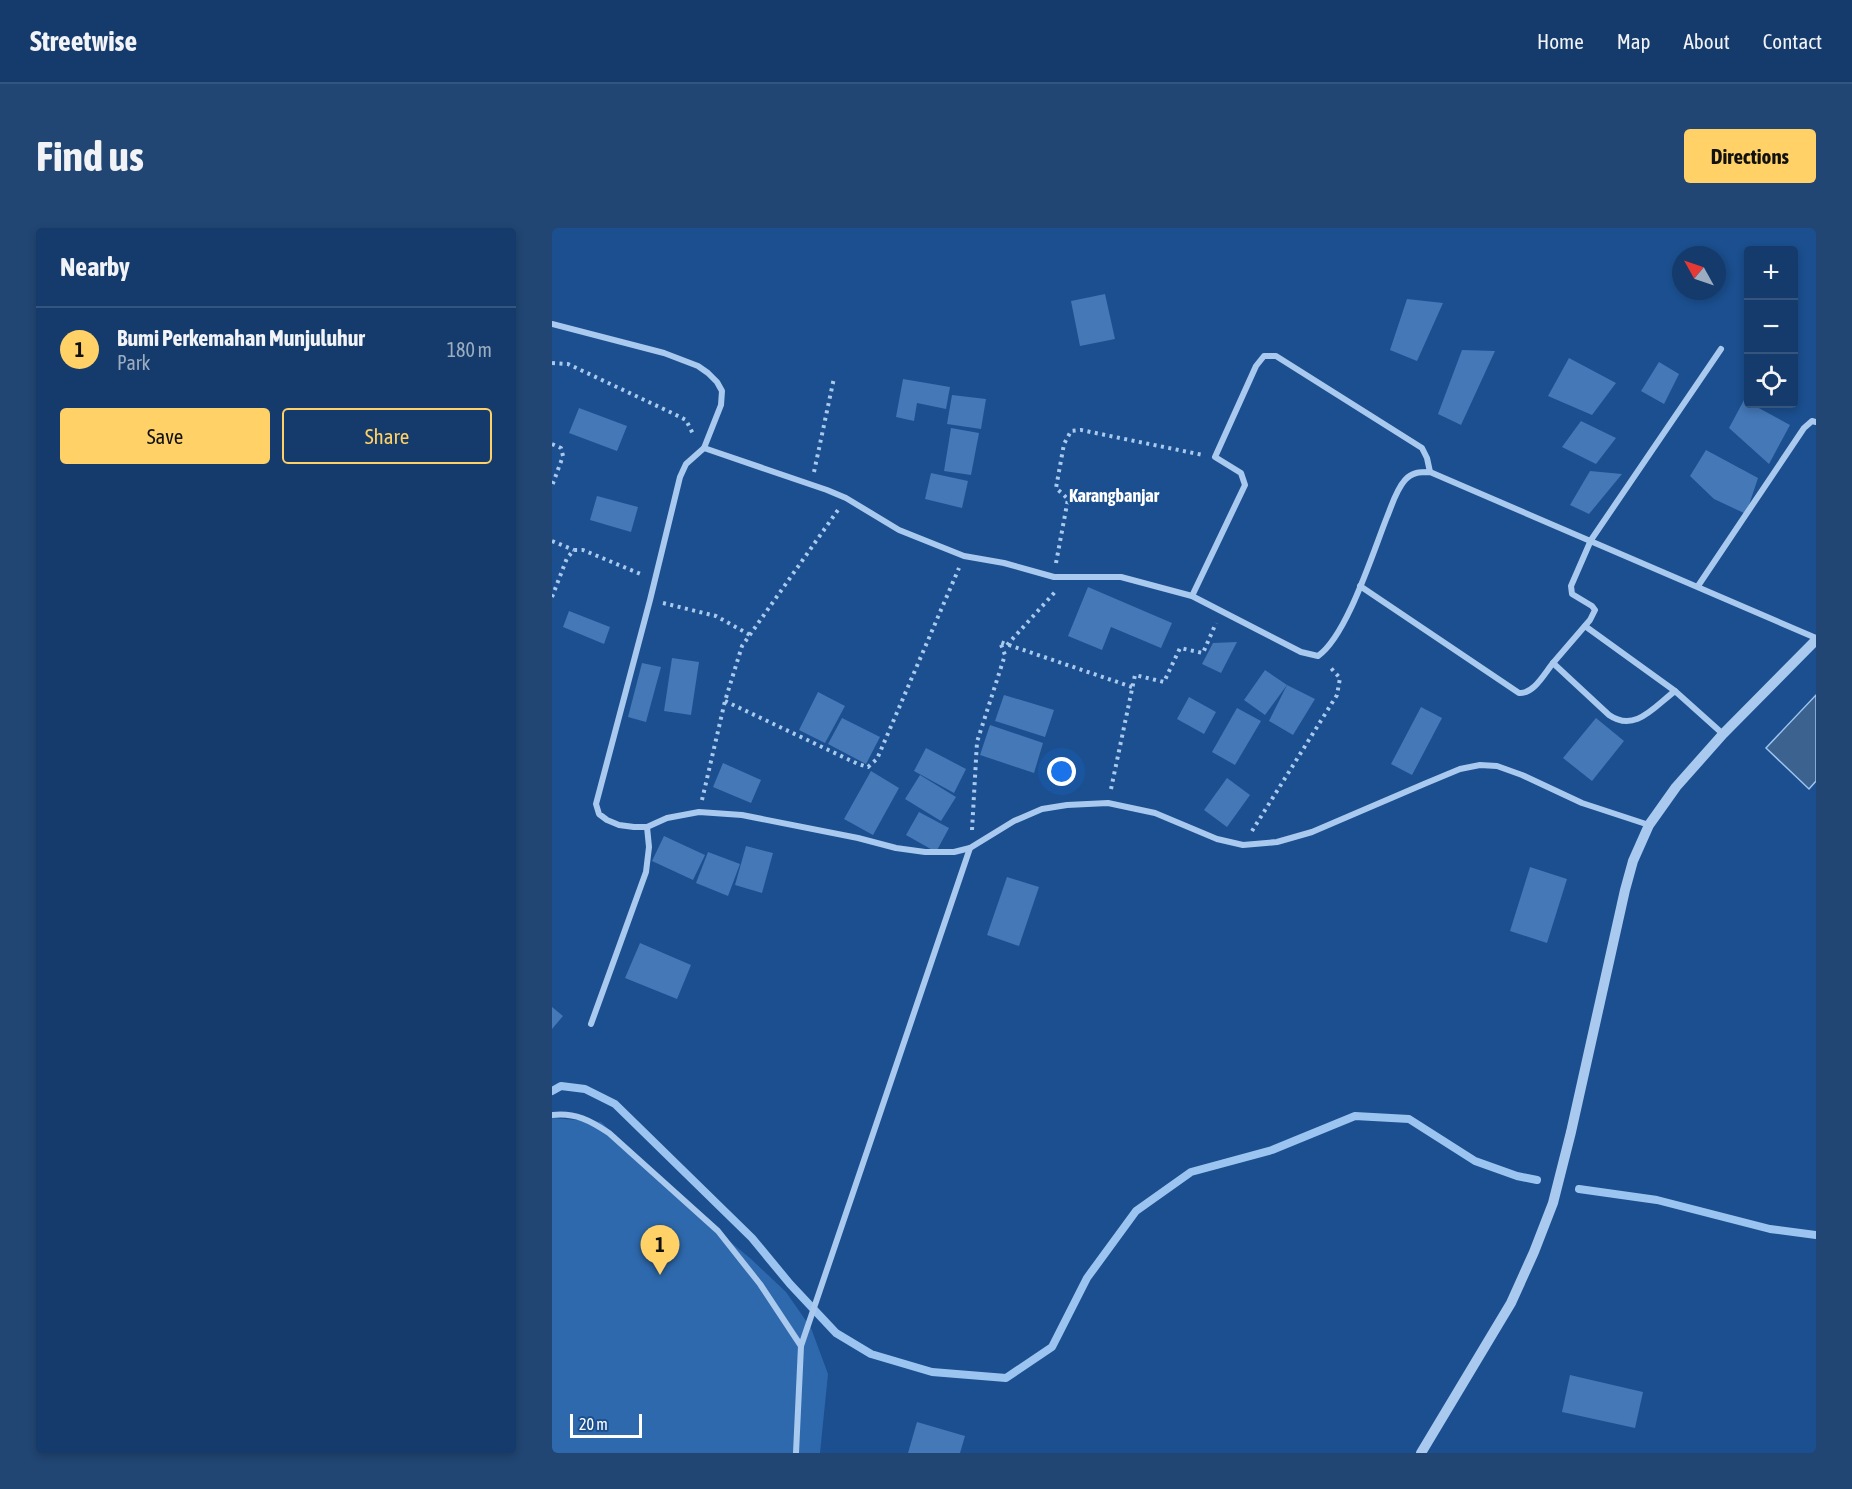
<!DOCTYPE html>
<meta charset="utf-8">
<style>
body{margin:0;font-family:"Asap Condensed",sans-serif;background:#214673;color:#f1f3f6}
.controls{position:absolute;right:18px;top:18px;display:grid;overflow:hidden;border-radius:6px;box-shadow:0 3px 9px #0003}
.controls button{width:54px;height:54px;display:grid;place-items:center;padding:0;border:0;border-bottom:2px solid #33557e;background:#143b6b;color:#f1f3f6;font:30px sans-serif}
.compass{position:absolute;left:1120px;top:18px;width:54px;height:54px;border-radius:50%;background:#143b6b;box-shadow:0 3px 9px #0003;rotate:310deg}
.scale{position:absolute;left:18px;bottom:15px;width:72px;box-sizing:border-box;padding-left:6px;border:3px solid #fff;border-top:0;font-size:16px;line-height:21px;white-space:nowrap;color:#fff;-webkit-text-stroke:4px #1b4f8f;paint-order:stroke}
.you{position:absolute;left:510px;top:544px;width:21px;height:21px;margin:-15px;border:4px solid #fff;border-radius:50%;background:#1a73e8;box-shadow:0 0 0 9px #1a73e833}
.badge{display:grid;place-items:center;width:39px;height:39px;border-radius:50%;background:#ffd166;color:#111;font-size:20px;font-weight:700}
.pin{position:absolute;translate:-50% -50px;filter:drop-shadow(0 2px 3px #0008)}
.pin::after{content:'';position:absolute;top:32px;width:21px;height:18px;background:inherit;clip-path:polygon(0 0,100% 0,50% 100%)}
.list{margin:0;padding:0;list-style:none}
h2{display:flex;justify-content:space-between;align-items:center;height:78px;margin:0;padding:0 24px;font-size:26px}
h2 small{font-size:20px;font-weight:400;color:#9dadc1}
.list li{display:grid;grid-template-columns:39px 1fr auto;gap:18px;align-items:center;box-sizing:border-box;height:84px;padding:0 24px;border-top:2px solid #33557e}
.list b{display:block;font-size:22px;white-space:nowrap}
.list p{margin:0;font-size:20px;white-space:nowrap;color:#9dadc1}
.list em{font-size:20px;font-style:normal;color:#9dadc1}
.actions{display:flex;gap:12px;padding:18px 24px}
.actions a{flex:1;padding:14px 0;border:2px solid #ffd166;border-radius:6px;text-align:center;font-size:21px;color:#ffd166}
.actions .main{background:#ffd166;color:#111}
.icon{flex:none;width:33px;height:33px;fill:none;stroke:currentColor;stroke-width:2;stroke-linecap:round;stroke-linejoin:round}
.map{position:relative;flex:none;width:1264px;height:1225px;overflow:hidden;border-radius:6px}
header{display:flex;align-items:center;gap:36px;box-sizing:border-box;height:84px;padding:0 30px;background:#143b6b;border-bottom:2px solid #33557e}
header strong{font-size:28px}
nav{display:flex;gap:33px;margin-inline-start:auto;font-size:21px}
.intro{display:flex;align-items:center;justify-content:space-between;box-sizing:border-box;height:144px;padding:0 36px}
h1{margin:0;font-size:42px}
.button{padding:15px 27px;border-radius:6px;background:#ffd166;color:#111;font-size:21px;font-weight:700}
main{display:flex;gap:36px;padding:0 36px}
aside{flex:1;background:#143b6b;border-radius:6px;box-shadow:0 3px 9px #0003}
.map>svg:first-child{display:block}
.green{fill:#2e69ad}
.water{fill:#3c6290;stroke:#9cc4f0;stroke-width:1.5}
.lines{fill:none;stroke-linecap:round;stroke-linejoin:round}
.stream{stroke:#9cc4f0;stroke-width:8}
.building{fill:#4478b7}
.path{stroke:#a9c9ee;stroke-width:4;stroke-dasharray:3 4.5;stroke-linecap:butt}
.minor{stroke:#a9c9ee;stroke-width:6}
.tertiary{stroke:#a9c9ee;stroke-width:10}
.labels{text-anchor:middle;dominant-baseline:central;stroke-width:5;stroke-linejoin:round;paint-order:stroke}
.quarter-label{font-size:18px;font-weight:bold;fill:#fff;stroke:#1b4f8f}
</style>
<header>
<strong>Streetwise</strong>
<nav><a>Home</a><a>Map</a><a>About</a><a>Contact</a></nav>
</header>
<div class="intro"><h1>Find us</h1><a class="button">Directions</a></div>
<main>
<aside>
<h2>Nearby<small></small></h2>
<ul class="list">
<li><span class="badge">1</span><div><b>Bumi Perkemahan Munjuluhur</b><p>Park</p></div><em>180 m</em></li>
</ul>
<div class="actions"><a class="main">Save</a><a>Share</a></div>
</aside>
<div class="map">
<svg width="1264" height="1225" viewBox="0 0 1264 1225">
<rect width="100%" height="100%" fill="#1b4f8f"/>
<path class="green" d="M0,890L49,894L153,993L199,1031L234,1064L259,1100L276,1146L268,1225H0Z"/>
<path class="water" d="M1264,467V553L1257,561L1214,520Z"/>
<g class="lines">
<g class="stream">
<path d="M0,863L9,858L33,861L63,876L200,1010L238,1056L284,1105L319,1126L380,1144L454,1150L500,1119L535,1050L584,983L639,944L720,922L803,888L857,891L923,933L965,948L985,952"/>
<path d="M1027,961L1105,972L1218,1001L1264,1007"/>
</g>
</g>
<g class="building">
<path d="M553,66L563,111L528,118L519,73Z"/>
<path d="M855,71L891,75L865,133L838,122Z"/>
<path d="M910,122L943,123L909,197L886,186Z"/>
<path d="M1017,130L1064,155L1040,187L996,168Z"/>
<path d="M1107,134L1127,146L1112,176L1089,163Z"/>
<path d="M351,151L398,159L394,181L365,175L362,193L344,189Z"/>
<path d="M400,167L434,171L429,201L395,196Z"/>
<path d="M1192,172L1238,197L1217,236L1177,200Z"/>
<path d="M27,180L75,198L65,223L17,205Z"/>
<path d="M1029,193L1064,210L1044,236L1010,219Z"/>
<path d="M399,200L427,205L419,247L392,243Z"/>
<path d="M1154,222L1206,250L1194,286L1162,271L1138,248Z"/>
<path d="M1038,243L1070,246L1037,286L1018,277Z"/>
<path d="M379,245L416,253L410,280L373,271Z"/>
<path d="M45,268L86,279L79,304L38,292Z"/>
<path d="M536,359L620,395L609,420L559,399L550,422L516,408Z"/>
<path d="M17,383L58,399L52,416L11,399Z"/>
<path d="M685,414L669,445L650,436L661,415Z"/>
<path d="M120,430L147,434L139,487L112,483Z"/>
<path d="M90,435L109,439L94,494L76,489Z"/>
<path d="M713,442L735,457L713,487L692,472Z"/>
<path d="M735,457L763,471L741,507L717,493Z"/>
<path d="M266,464L293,478L273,515L247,502Z"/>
<path d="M452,467L502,482L493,509L443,493Z"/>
<path d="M637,469L664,484L652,506L625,491Z"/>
<path d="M869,479L890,490L860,547L839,536Z"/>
<path d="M685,480L709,493L683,537L660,524Z"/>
<path d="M290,490L328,509L314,536L276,516Z"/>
<path d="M1044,490L1072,513L1040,553L1011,530Z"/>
<path d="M438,497L491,515L482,545L428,527Z"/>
<path d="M374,520L414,541L402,565L362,543Z"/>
<path d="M171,535L209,552L199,575L161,559Z"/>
<path d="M319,543L347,560L321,607L292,591Z"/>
<path d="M368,547L404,569L389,593L353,571Z"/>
<path d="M675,550L698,567L675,599L652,582Z"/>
<path d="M367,584L397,600L384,624L354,607Z"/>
<path d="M112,608L153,627L141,652L100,633Z"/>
<path d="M194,618L221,625L210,665L183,657Z"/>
<path d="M156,624L188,636L176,668L144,655Z"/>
<path d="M978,639L1015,651L995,715L958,703Z"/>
<path d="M455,649L487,659L467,718L435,707Z"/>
<path d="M88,715L139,737L125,771L73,750Z"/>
<path d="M0,779L11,788L0,801Z"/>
<path d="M1018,1147L1091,1164L1083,1200L1010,1184Z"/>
<path d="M365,1194L413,1208L408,1225H356Z"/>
</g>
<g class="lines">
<g class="path">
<path d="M0,135L16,136L120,185L134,192L142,208"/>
<path d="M0,216L9,220L11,228L0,258"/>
<path d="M262,244L282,150"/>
<path d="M0,313L22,322"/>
<path d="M504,335L516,271L504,260L512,216L519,203L529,202L651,227"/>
<path d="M0,369L15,330L22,322H31L91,347"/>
<path d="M111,375L164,388L198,407"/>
<path d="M455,417L503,364"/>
<path d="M173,473L306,536L316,539L325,531L407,340"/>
<path d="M559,561L583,447L612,454L628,420L651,425L664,395"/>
<path d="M150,572L173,473L190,418L286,282"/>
<path d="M420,602L425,514L453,427L448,414L580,459"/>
<path d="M700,603L785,467L788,450L777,438"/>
</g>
<g class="minor">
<path d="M0,96L112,125L146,138L156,145L165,154L170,163L169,177L152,220L275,262L294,270L347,302L412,328L452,335L502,349H569L640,368L749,424L766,428C795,408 821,324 835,289C840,277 844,262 853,252C860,244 868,244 878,244L1264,410"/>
<path d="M152,220L134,236L128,249L98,372L44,576L47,586L55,592L67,597L82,599H95L115,590L147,584L190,587L306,610L344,620L373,624H402L418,620L462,593L490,581L515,577L556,575L603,585L665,611L691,617L725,614L760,604L872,556L908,541L928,537L945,538L970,547L1030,575L1097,597"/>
<path d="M808,358L967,465C982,466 992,446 1001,435L1057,487C1083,505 1102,479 1123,463L1171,506"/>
<path d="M1146,358L1252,200L1260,193L1264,194"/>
<path d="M640,368L693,257L689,245L663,229L704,138L712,128H724L870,220L875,230L878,244"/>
<path d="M1033,398L1123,463"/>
<path d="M1001,435L1038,392L1043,382L1040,378L1020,366L1019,358L1039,312L1169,121"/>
<path d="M39,796L94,644L97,619L95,599"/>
<path d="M0,887C23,884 39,893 57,905L166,1003L208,1056L249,1118L244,1225"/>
<path d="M249,1118L418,620"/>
</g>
<path class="tertiary" d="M869,1225L959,1075L982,1024L1001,975L1019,904L1073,662L1081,633L1097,597L1124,559L1171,506L1264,412"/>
</g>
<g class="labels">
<g class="quarter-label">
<text x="562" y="267">Karangbanjar</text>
</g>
</g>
</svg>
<div class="controls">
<button>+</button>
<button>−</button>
<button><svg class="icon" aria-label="locate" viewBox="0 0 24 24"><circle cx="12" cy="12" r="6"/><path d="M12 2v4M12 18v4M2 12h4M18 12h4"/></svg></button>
</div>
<svg class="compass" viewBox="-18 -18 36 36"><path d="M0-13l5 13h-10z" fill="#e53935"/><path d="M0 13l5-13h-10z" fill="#9dadc1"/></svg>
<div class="scale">20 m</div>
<div class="you"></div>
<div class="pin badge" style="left:108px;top:1047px">1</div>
</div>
</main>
